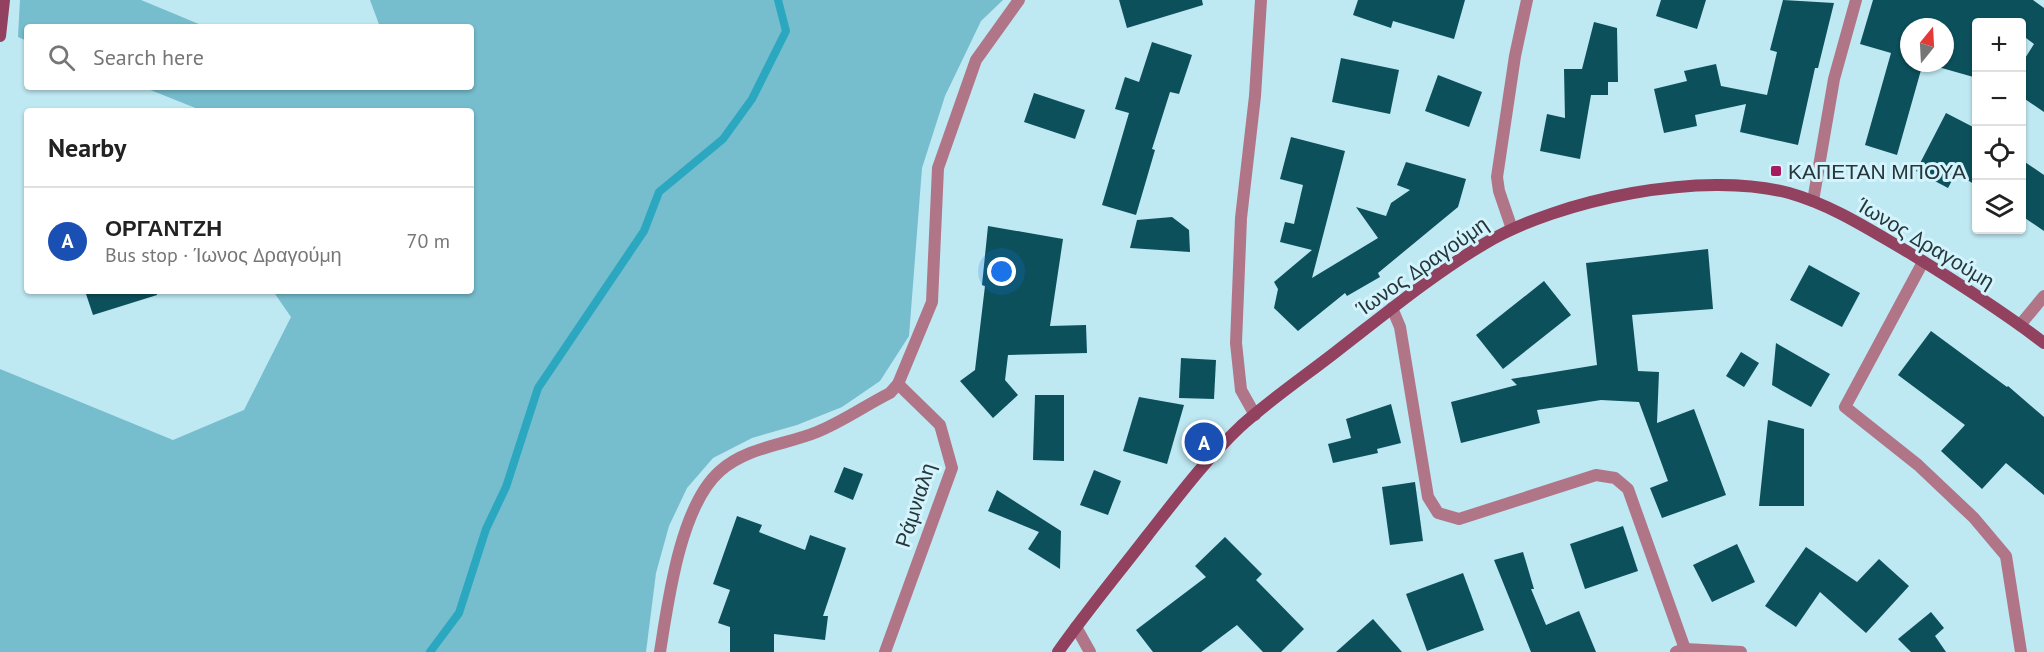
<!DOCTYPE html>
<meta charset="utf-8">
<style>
body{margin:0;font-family:"PT Sans",sans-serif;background:#f6f6f6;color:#222}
.controls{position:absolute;right:18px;top:18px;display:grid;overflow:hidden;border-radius:6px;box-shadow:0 2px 4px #0004}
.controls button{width:54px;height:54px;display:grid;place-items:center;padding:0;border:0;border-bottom:2px solid #e0e0e0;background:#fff;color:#222;font:30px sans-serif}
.compass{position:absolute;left:1900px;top:18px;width:54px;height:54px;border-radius:50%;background:#fff;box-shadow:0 2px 4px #0004;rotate:18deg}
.you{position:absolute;left:1002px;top:272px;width:21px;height:21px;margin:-15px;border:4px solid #fff;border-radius:50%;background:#1a73e8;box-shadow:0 0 0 9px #1a73e833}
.badge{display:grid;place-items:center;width:39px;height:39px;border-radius:50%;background:#a71a5d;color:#fff;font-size:20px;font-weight:700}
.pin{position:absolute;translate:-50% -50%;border:3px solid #fff;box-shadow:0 2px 6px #0006}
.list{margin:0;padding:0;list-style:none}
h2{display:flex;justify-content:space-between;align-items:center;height:78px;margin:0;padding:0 24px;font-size:26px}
h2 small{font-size:20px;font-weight:400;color:#767676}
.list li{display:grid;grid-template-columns:39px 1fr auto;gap:18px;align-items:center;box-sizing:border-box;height:108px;padding:0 24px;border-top:2px solid #e0e0e0}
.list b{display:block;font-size:22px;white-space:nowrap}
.list p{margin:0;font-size:20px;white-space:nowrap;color:#767676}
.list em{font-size:20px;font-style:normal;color:#767676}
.icon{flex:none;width:33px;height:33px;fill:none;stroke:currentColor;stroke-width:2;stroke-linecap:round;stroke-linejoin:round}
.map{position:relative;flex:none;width:2044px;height:652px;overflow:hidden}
.search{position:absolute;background:#fff;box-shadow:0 2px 4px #0004;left:24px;top:24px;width:450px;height:66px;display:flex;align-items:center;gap:15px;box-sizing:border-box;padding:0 21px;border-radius:6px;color:#767676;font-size:22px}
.panel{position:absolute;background:#fff;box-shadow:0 2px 4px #0004;left:24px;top:108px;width:450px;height:186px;border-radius:6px}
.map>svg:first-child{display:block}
.green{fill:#76bdcd}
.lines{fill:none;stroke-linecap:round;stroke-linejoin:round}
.stream{stroke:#2ba8c0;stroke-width:8}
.building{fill:#0c505c}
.street{stroke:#b07688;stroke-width:12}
.secondary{stroke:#92415f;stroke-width:12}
.poi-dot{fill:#a71a5d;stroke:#d3f4fc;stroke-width:2}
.labels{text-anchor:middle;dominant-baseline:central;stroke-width:6;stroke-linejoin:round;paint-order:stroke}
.poi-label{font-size:21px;fill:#26363a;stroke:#d3f4fc;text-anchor:start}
.street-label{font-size:21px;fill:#26363a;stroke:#d3f4fc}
</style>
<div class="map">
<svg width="2044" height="652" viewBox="0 0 2044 652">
<rect width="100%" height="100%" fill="#bee8f2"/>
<g class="green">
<path d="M20,0H141L206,27H27V41L18,37Z"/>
<path d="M370,0H1003L981,21L945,96L922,168L909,336L880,381L842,407L797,425L752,438L713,458L687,488L669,526L656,573L646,652H0V369L173,440L244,410L291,317L273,291H471V111H203L143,87H471V27H380Z"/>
</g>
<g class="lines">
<path class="stream" d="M430,652L459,613L486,529L506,487L538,388L644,231L659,192L723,139L752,99L786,31L778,0"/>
</g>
<g class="building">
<path d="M1119,0H1202L1203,5L1127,28Z"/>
<path d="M1358,0H1465L1454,39L1393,21L1391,28L1353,15Z"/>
<path d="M1661,0H1706L1697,29L1656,16Z"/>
<path d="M1783,0L1834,3L1818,68H1815L1798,145L1740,132L1746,104L1695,115L1697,126L1664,133L1654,89L1687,81L1684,71L1716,64L1721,86L1767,95L1777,52L1770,50Z"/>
<path d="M1873,0H2033L2044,8V112L2022,97V63L2034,44L2022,35V22H1977V78L1924,63H1945V27H1909V63H1923L1897,155L1865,145L1891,53L1860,44Z"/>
<path d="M1594,22L1617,28L1618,82H1608V95H1591L1580,159L1540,151L1547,114L1565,118L1564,69H1582Z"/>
<path d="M1152,42L1192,55L1179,94L1170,92L1152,149L1155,150L1136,215L1102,205L1129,113L1115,109L1125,77L1139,82Z"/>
<path d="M1341,58L1399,70L1390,114L1332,102Z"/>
<path d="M1438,75L1482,92L1469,127L1425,111Z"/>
<path d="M1034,93L1085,110L1075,139L1024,122Z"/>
<path d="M1946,113L1977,129V186L1956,173L1948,188L1916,171Z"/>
<path d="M1291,137L1345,151L1312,278L1378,238L1356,207L1386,216L1391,203L1410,190L1397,185L1406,162L1466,179L1458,207L1378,273L1380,277L1347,296L1345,293L1298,331L1274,308L1278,289L1274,282L1312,250L1280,242L1285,222L1294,224L1303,185L1280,179Z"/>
<path d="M2022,160L2044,175V231L2022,216Z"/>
<path d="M1172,217L1189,230L1190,252L1130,248L1137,220Z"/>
<path d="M988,226L1063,239L1050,326L1086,325L1087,353L1008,355L1005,380L1018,395L993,418L960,381L975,370L985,286L982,285Z"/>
<path d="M1708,249L1713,309L1632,315L1638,371L1659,372L1657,423L1694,409L1726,495L1662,518L1650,488L1668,481L1639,402L1601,400L1537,410L1540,423L1461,443L1451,402L1517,385L1511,379L1597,365L1586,263Z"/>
<path d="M1809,265L1860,293L1842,327L1790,300Z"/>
<path d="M1544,281L1571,315L1503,369L1476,335Z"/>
<path d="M85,291H156L157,295L93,315Z"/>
<path d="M1931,331L2007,387L2008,386L2044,417V495L2006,463L1982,489L1941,451L1965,425L1898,375Z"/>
<path d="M1776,343L1830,374L1811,407L1772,385Z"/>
<path d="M1741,352L1759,363L1744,387L1726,376Z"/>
<path d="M1181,358L1216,360L1214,399L1179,398Z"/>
<path d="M1035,395H1064V461L1033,460Z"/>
<path d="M1139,397L1184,405L1167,464L1123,451Z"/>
<path d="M1391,404L1401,443L1377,449L1378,453L1333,463L1328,444L1351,438L1346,419Z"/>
<path d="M1768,420L1804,429V506H1759Z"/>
<path d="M844,467L863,474L853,500L834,492Z"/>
<path d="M1094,470L1121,481L1108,515L1080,505Z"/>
<path d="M1415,482L1423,541L1390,545L1382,487Z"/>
<path d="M997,490L1061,531L1060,569L1028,549L1039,532L988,511Z"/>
<path d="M737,516L762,525L759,532L805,550L810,535L846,548L823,616H828L825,640L774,634V652H730V627L718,623L730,590L713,584Z"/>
<path d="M1623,526L1638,571L1585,589L1570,544Z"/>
<path d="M1225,537L1262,574L1256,580L1304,629L1281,652H1263L1237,625L1201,652H1153L1136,630L1206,577L1195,566Z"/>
<path d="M1737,544L1755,582L1712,602L1693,565Z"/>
<path d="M1806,547L1857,582L1879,559L1909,586L1866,633L1820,592L1796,627L1765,606Z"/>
<path d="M1523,552L1534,589H1531L1546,625L1579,611L1596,652H1531L1494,560Z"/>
<path d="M1463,573L1484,630L1427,651L1406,594Z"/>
<path d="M1931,612L1944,628L1935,636L1946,652H1911L1898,639Z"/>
<path d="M1373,619L1402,652H1336Z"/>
</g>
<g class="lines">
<g class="street">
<path d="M1813,201L1834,79L1856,0"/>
<path d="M1512,229L1499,191L1497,177L1515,56L1527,0"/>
<path d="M1923,262L1845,407L1918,465L1974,518L2006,556L2021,652"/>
<path d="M1392,308L1400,327L1428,497L1438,513L1459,519L1596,475L1615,478L1628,489L1685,649"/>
<path d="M2020,325L2044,296"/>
<path d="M1255,415L1241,390L1236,343L1241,218L1255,96L1261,0"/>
<path d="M1076,627L1090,652"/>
<path d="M660,652C668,602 680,506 720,471C747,447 785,445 817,432C842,422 866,405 890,393L898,384L932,302L938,168L976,60L1019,0"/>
<path d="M885,652L952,468L940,425L898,384"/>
<path d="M1676,652L1685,649L1741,652"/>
</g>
<g class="secondary">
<path d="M0,36L4,0"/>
<path d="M1058,652C1086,612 1117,575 1147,536C1177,498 1206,459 1241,426C1271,399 1305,376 1337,351C1385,314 1432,275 1484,244C1559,199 1704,170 1789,193C1832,205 1870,230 1908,252C1955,281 2001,310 2044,343"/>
</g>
</g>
<rect class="poi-dot" x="1770" y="165" width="12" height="12" rx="3"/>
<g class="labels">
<g class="poi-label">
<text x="1788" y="171">ΚΑΠΕΤΑΝ ΜΠΟΥΑ</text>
</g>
<g class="street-label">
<text transform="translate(1926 243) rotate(31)">Ίωνος Δραγούμη</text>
<text transform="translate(1422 266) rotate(-35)">Ίωνος Δραγούμη</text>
<text transform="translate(915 505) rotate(-72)">Ράμνιαλη</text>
</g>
</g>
</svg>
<div class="controls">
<button>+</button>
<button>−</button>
<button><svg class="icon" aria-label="locate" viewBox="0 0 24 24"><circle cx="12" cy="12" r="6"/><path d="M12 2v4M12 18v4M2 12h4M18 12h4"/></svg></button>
<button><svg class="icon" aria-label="layers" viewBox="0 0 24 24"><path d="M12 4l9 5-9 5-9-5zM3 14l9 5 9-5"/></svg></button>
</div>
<svg class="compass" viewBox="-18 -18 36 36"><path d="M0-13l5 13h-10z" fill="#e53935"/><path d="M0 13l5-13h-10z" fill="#767676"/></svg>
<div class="you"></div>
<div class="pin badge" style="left:1204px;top:442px;background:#1a4fb4">A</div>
<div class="search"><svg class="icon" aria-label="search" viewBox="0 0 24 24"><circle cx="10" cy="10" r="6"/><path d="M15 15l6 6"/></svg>Search here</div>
<section class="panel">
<h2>Nearby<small></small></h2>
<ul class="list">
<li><span class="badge" style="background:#1a4fb4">A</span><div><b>ΟΡΓΑΝΤΖΗ</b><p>Bus stop · Ίωνος Δραγούμη</p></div><em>70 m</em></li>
</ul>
</section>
</div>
